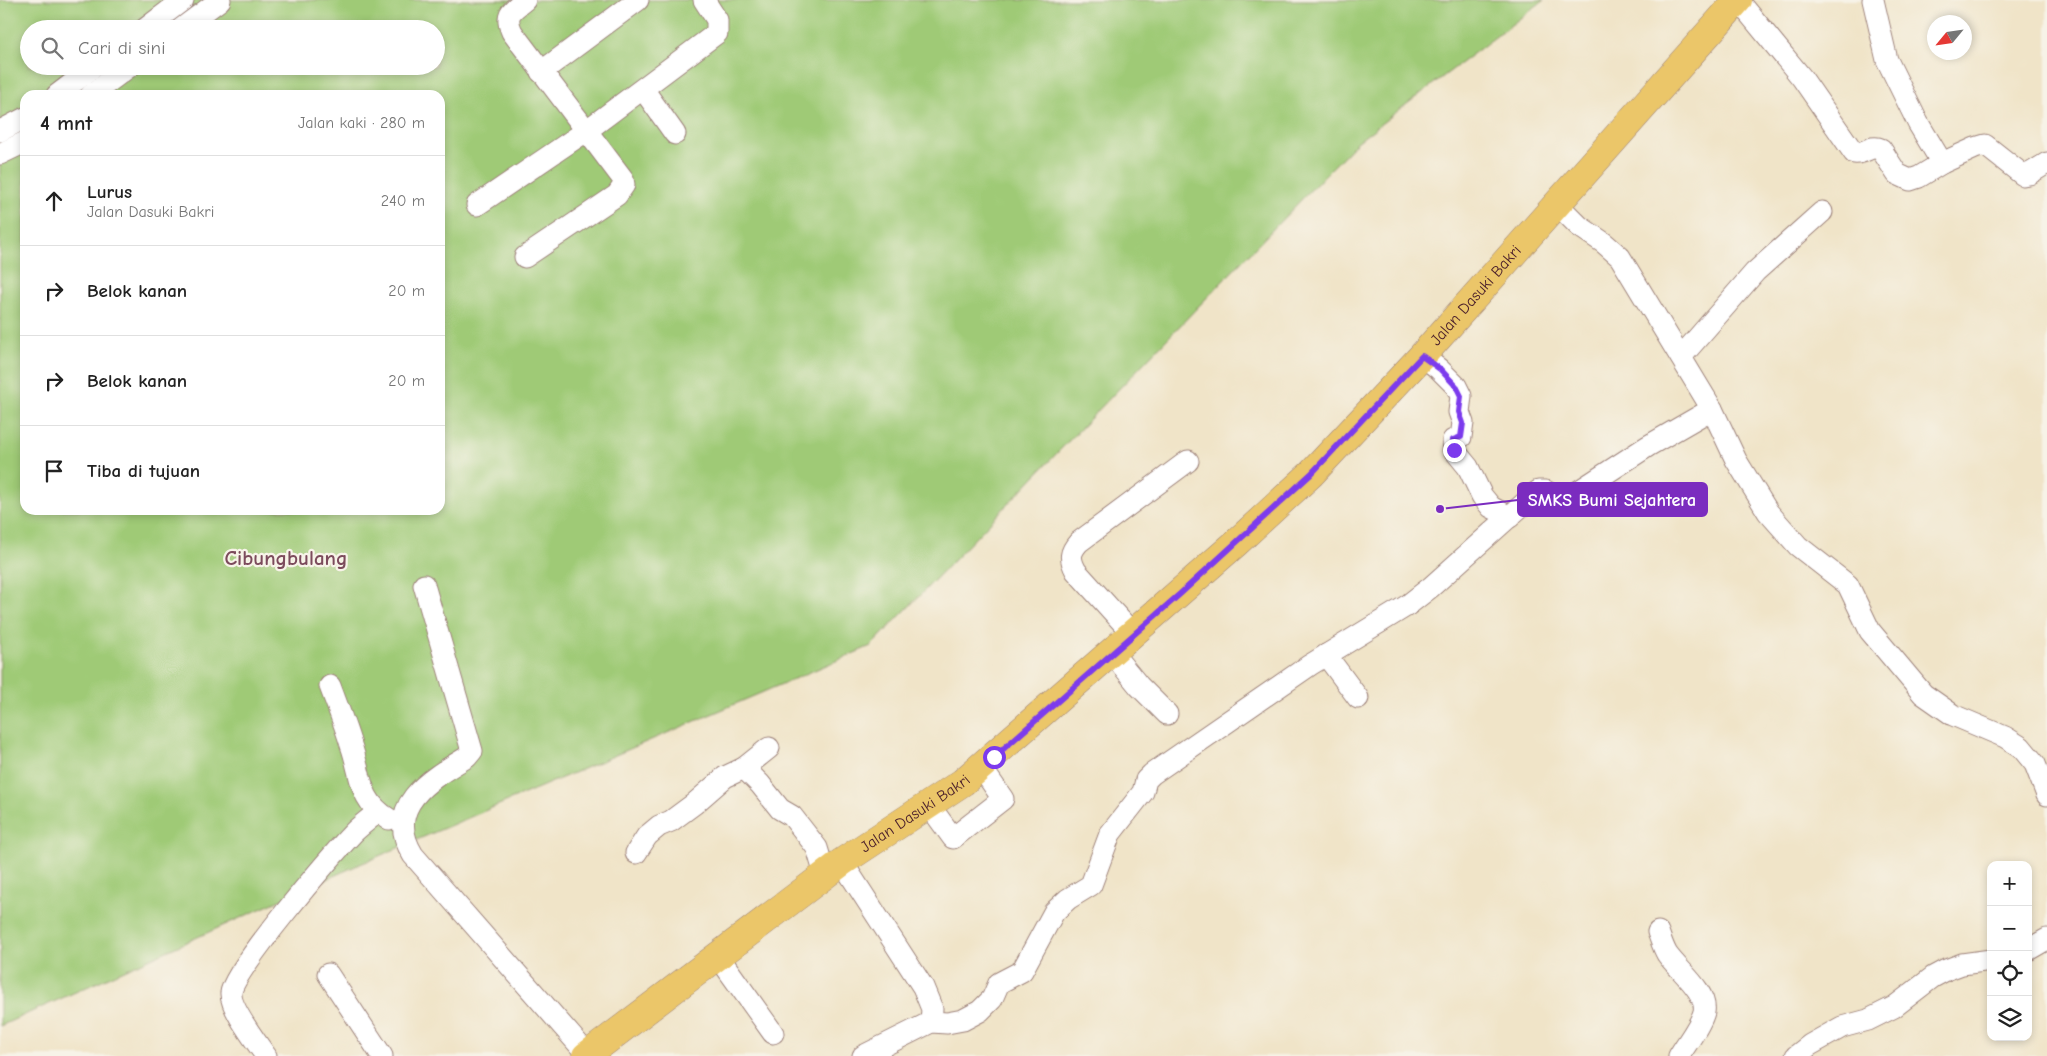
<!DOCTYPE html>
<html lang="id">
<meta charset="utf-8">
<style>
body{margin:0;font-family:"Comic Neue",sans-serif;background:#f6f6f6;color:#222}
.controls{position:absolute;right:15px;bottom:15px;display:grid;overflow:hidden;border-radius:10px;box-shadow:0 2px 8px #0003}
.controls button{width:45px;height:45px;display:grid;place-items:center;padding:0;border:0;border-bottom:1px solid #e0e0e0;background:#fff;color:#222;font:25px sans-serif}
.compass{position:absolute;left:1927px;top:15px;width:45px;height:45px;border-radius:50%;background:#fff;box-shadow:0 2px 8px #0003;rotate:241deg}
.stop{position:absolute;width:15px;height:15px;margin:-11px;border:4px solid #7c3aed;border-radius:50%;background:#fff}
.stop.end{background:#7c3aed;border-color:#fff;box-shadow:0 1px 5px #0008}
.list{margin:0;padding:0;list-style:none}
h2{display:flex;justify-content:space-between;align-items:center;height:65px;margin:0;padding:0 20px;font-size:21px}
h2 small{font-size:16px;font-weight:400;color:#767676}
.list li{display:grid;grid-template-columns:32px 1fr auto;gap:15px;align-items:center;box-sizing:border-box;height:90px;padding:0 20px;border-top:1px solid #e0e0e0}
.list b{display:block;font-size:19px;white-space:nowrap}
.list p{margin:0;font-size:16px;white-space:nowrap;color:#767676}
.list em{font-size:16px;font-style:normal;color:#767676}
.icon{flex:none;width:28px;height:28px;fill:none;stroke:currentColor;stroke-width:2;stroke-linecap:round;stroke-linejoin:round}
.map{position:relative;flex:none;width:2047px;height:1056px;overflow:hidden}
.search{position:absolute;background:#fff;box-shadow:0 2px 8px #0003;left:20px;top:20px;width:425px;height:55px;display:flex;align-items:center;gap:12px;box-sizing:border-box;padding:0 18px;border-radius:28px;color:#767676;font-size:19px}
.panel{position:absolute;background:#fff;box-shadow:0 2px 8px #0003;left:20px;top:90px;width:425px;height:425px;border-radius:15px}
.map>svg:first-child{display:block}
.green{fill:#9fca76;stroke:#747450;fill-rule:evenodd}
.lines{fill:none;stroke-linecap:round;stroke-linejoin:round}
.minor-casing{stroke:#9d827a;stroke-width:23}
.major-casing{stroke:#9d827a;stroke-width:29}
.minor{stroke:#fff;stroke-width:21}
.major{stroke:#ebc669;stroke-width:28}
.route{stroke:#7c3aed;stroke-width:6}
.labels{text-anchor:middle;dominant-baseline:central;stroke-width:4.5;stroke-linejoin:round;paint-order:stroke}
.street-label{font-size:16px;fill:#4a1f2b;stroke:#f7f3e8}
.district-label{font-size:21px;font-weight:bold;fill:#7c4b5c;stroke:#f7f3e8}
.leader{fill:none;stroke:#7b2cbf;stroke-width:2}
.callout-dot{fill:#7b2cbf;stroke:#f7f3e8;stroke-width:2}
.callout{fill:#7b2cbf;stroke:#7b2cbf;stroke-width:2}
.callout-label{font-size:18px;text-anchor:middle;font-weight:bold;fill:#fff}
</style>
<div class="map">
<svg width="2047" height="1056" viewBox="0 0 2047 1056">
<rect width="100%" height="100%" fill="#f7f3e8"/>
<filter id="ink" filterUnits="userSpaceOnUse"><feTurbulence type="fractalNoise" baseFrequency=".02" numOctaves="2"/><feDisplacementMap in="SourceGraphic" scale="10" xChannelSelector="R" yChannelSelector="G"/><feConvolveMatrix kernelMatrix="1 2 1 2 8 2 1 2 1" color-interpolation-filters="sRGB"/></filter>
<filter id="wash" filterUnits="userSpaceOnUse"><feTurbulence type="fractalNoise" baseFrequency=".0096" numOctaves="4" result="noise"/><feDisplacementMap in="SourceGraphic" scale="20" xChannelSelector="R" yChannelSelector="G"/><feGaussianBlur stdDeviation="1.12" result="paint"/><feColorMatrix in="noise" values="0 0 0 0 0 0 0 0 0 0 0 0 0 0 0 0 0 1.4 0 .05"/><feComposite in="paint" operator="in"/></filter>
<g filter="url(#wash)">
<rect width="100%" height="100%" fill="#f0e4c8"/>
<path class="green" d="M0,0H1544L1357,142L871,646L358,865L0,1026ZM29,29H436V66H29ZM25,95H440V510H25Z"/>
</g>
<g filter="url(#ink)">
<g class="lines">
<g class="minor-casing">
<g id="minor">
<path d="M1738,0L1802,78L1854,153C1864,155 1870,144 1881,149L1897,174L1910,180L1919,177L1942,163L1975,148L1985,145L2023,175L2029,174L2047,163"/>
<path d="M1873,0L1887,60L1918,123L1942,163"/>
<path d="M145,29L183,0"/>
<path d="M181,29L220,0"/>
<path d="M541,72L638,0"/>
<path d="M643,89L675,134"/>
<path d="M57,95L95,66"/>
<path d="M91,95L130,66"/>
<path d="M0,131L25,118"/>
<path d="M0,154L25,142"/>
<path d="M1556,203L1579,226L1604,243L1620,257L1712,409L1736,460L1768,512L1798,546L1848,585L1870,631L1923,694L1953,715L2005,737L2021,747L2035,764L2047,795"/>
<path d="M477,205L586,131L717,33V20L704,0"/>
<path d="M525,257L617,195L624,185L623,179L512,32C504,14 512,10 525,0"/>
<path d="M1422,356L1439,369L1456,386L1461,396L1459,412L1463,423L1461,437L1453,440L1454,450L1468,467L1482,496L1491,507L1510,517"/>
<path d="M1681,357L1755,272L1822,212"/>
<path d="M424,585L472,751L467,757C430,779 383,806 413,855L588,1055"/>
<path d="M1133,634L1076,571C1069,558 1070,552 1079,542L1188,461"/>
<path d="M1112,653L1139,686L1167,714"/>
<path d="M1326,655L1358,698"/>
<path d="M330,686C337,705 345,725 351,745C362,776 358,800 389,819"/>
<path d="M744,768L769,748"/>
<path d="M929,805L953,838L1003,799L981,767"/>
<path d="M636,853L647,836L659,826L671,821L694,804L725,777L744,768L760,784L780,809L792,816L817,848L825,875"/>
<path d="M842,862L923,987L932,1009L931,1022"/>
<path d="M1658,932C1661,940 1663,947 1667,954C1678,970 1708,992 1704,1012C1700,1027 1687,1042 1679,1056"/>
<path d="M2028,950L2047,939"/>
<path d="M718,956L773,1033"/>
<path d="M328,974L382,1056"/>
<path d="M266,1056C257,1043 230,1008 231,993C232,971 334,853 354,832C361,825 370,819 377,812"/>
<path d="M863,1056L931,1022L947,1023L963,1020L980,1011L992,999L999,983L1022,971L1054,912L1068,899L1091,885L1110,834L1143,792L1146,780L1152,774L1310,665L1408,605L1431,587L1538,491H1546L1559,502L1565,500L1648,446L1712,409"/>
<path d="M1796,1056L1810,1045L1842,1027L1868,1020L1894,1007L1933,977L1946,970L1962,964L1991,960"/>
</g>
</g>
<g class="major-casing">
<g id="major">
<path id="s1" d="M586,1056L842,862L963,782L1236,543L1311,474L1422,356L1738,0"/>
</g>
</g>
<use href="#minor" class="minor"/>
<use href="#major" class="major"/>
</g>
</g>
<g class="lines" filter="url(#ink)">
<path class="route" d="M994,757L1180,594L1311,474L1422,356L1440,369L1456,386L1461,396L1459,412L1463,423L1461,437L1453,440L1454,450"/>
</g>
<g class="labels">
<g class="street-label">
<text stroke="none"><textPath href="#s1" startOffset="1174">Jalan Dasuki Bakri</textPath></text>
<text stroke="none"><textPath href="#s1" startOffset="409">Jalan Dasuki Bakri</textPath></text>
</g>
<g class="district-label">
<text x="286" y="558">Cibungbulang</text>
</g>
</g>
<path class="leader" d="M1440 509L1518 500"/>
<circle class="callout-dot" cx="1440" cy="509" r="5"/>
<rect class="callout" x="1518" y="483" width="189" height="33" rx="5"/>
<g class="callout-label">
<text x="1612" y="506">SMKS Bumi Sejahtera</text>
</g>
</svg>
<div class="controls">
<button>+</button>
<button>−</button>
<button><svg class="icon" aria-label="locate" viewBox="0 0 24 24"><circle cx="12" cy="12" r="6"/><path d="M12 2v4M12 18v4M2 12h4M18 12h4"/></svg></button>
<button><svg class="icon" aria-label="layers" viewBox="0 0 24 24"><path d="M12 4l9 5-9 5-9-5zM3 14l9 5 9-5"/></svg></button>
</div>
<svg class="compass" viewBox="-18 -18 36 36"><path d="M0-13l5 13h-10z" fill="#e53935"/><path d="M0 13l5-13h-10z" fill="#767676"/></svg>
<div class="stop" style="left:994px;top:757px"></div>
<div class="stop end" style="left:1454px;top:450px"></div>
<div class="search"><svg class="icon" aria-label="search" viewBox="0 0 24 24"><circle cx="10" cy="10" r="6"/><path d="M15 15l6 6"/></svg>Cari di sini</div>
<section class="panel">
<h2>4 mnt<small>Jalan kaki · 280 m</small></h2>
<ul class="list">
<li><svg class="icon" aria-label="ahead" viewBox="0 0 24 24"><path d="M12 20V5M6 11l6-6 6 6"/></svg><div><b>Lurus</b><p>Jalan Dasuki Bakri</p></div><em>240 m</em></li>
<li><svg class="icon" aria-label="right" viewBox="0 0 24 24"><path d="M7 20v-9h11M14 6l5 5-5 5"/></svg><div><b>Belok kanan</b></div><em>20 m</em></li>
<li><svg class="icon" aria-label="right" viewBox="0 0 24 24"><path d="M7 20v-9h11M14 6l5 5-5 5"/></svg><div><b>Belok kanan</b></div><em>20 m</em></li>
<li><svg class="icon" aria-label="arrive" viewBox="0 0 24 24"><path d="M6 21V4h12l-3 4 3 4H6"/></svg><div><b>Tiba di tujuan</b></div></li>
</ul>
</section>
</div>
